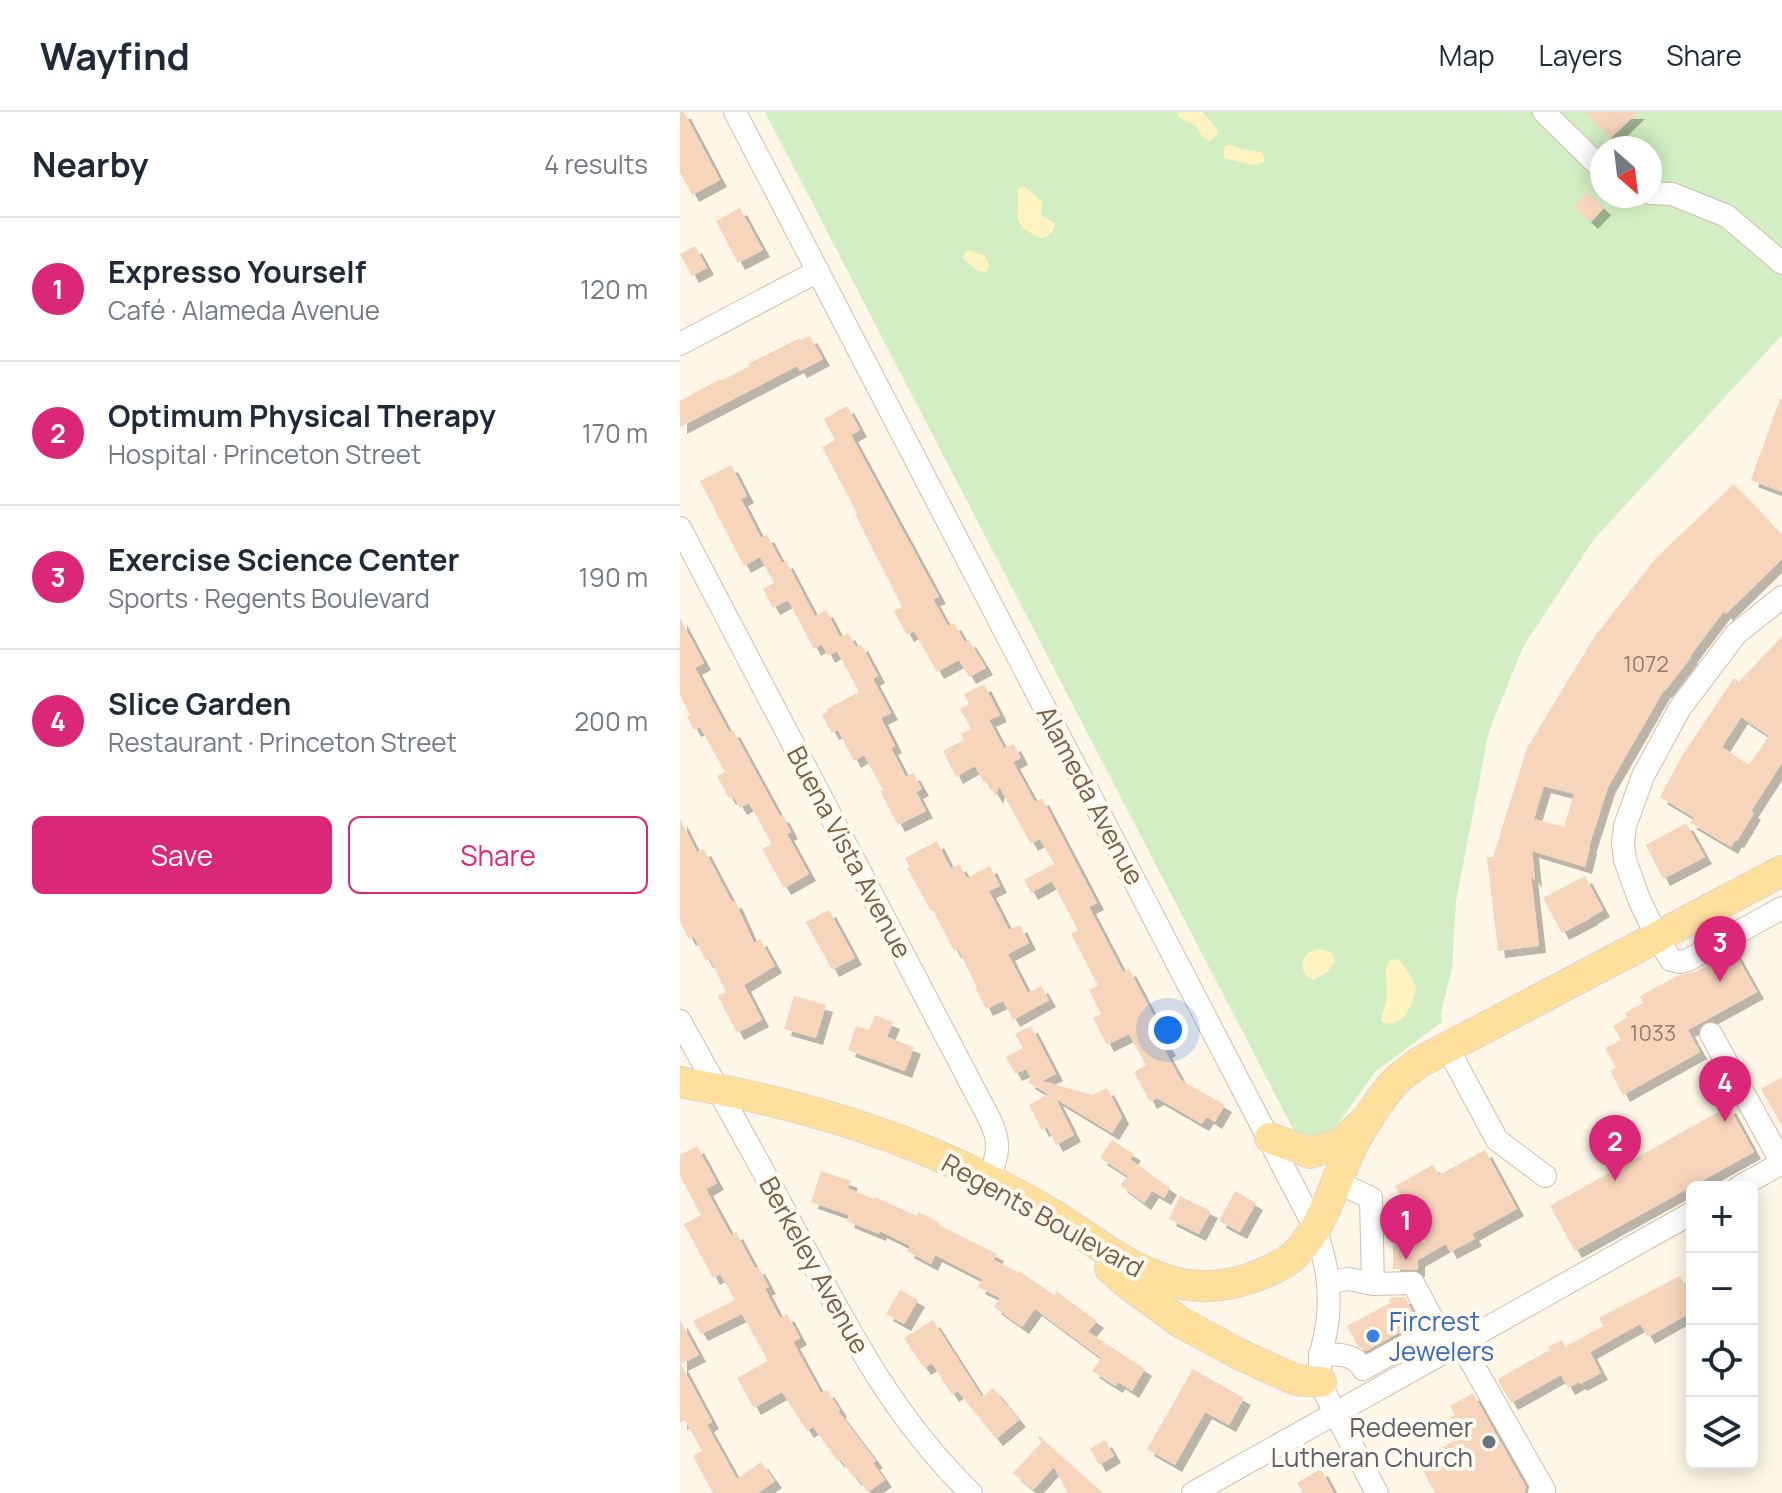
<!DOCTYPE html>
<meta charset="utf-8">
<style>
body{margin:0;font-family:Manrope,sans-serif;background:#f2f2f3;color:#1f2937}
.controls{position:absolute;right:24px;bottom:24px;display:grid;overflow:hidden;border-radius:12px;box-shadow:0 4px 20px #0003}
.controls button{width:72px;height:72px;display:grid;place-items:center;padding:0;border:0;border-bottom:2px solid #e0e1e3;background:#fff;color:#1f2937;font:40px sans-serif}
.compass{position:absolute;left:910px;top:24px;width:72px;height:72px;border-radius:50%;background:#fff;box-shadow:0 4px 20px #0003;rotate:152deg}
.you{position:absolute;left:488px;top:918px;width:28px;height:28px;margin:-20px;border:6px solid #fff;border-radius:50%;background:#1a73e8;box-shadow:0 0 0 12px #1a73e833}
.badge{display:grid;place-items:center;width:52px;height:52px;border-radius:50%;background:#db2777;color:#fff;font-size:26px;font-weight:700}
.pin{position:absolute;translate:-50% -66px;filter:drop-shadow(0 2px 4px #0008)}
.pin::after{content:'';position:absolute;top:42px;width:28px;height:24px;background:inherit;clip-path:polygon(0 0,100% 0,50% 100%)}
.list{margin:0;padding:0;list-style:none}
h2{display:flex;justify-content:space-between;align-items:center;height:104px;margin:0;padding:0 32px;font-size:34px}
h2 small{font-size:26px;font-weight:400;color:#747a83}
.list li{display:grid;grid-template-columns:52px 1fr auto;gap:24px;align-items:center;box-sizing:border-box;height:144px;padding:0 32px;border-top:2px solid #e0e1e3}
.list b{display:block;font-size:30px;white-space:nowrap}
.list p{margin:0;font-size:26px;white-space:nowrap;color:#747a83}
.list em{font-size:26px;font-style:normal;color:#747a83}
.actions{display:flex;gap:16px;padding:24px 32px}
.actions a{flex:1;padding:18px 0;border:2px solid #db2777;border-radius:12px;text-align:center;font-size:28px;color:#db2777}
.actions .main{background:#db2777;color:#fff}
.icon{flex:none;width:44px;height:44px;fill:none;stroke:currentColor;stroke-width:2;stroke-linecap:round;stroke-linejoin:round}
.map{position:relative;flex:none;width:1102px;height:1381px;overflow:hidden}
header{display:flex;align-items:center;gap:48px;box-sizing:border-box;height:112px;padding:0 40px;background:#fff;border-bottom:2px solid #e0e1e3}
header strong{font-size:38px}
nav{display:flex;gap:44px;margin-inline-start:auto;font-size:28px}
main{display:flex}
aside{flex:1;background:#fff}
.map>svg:first-child{display:block}
.green{fill:#d2eec2;fill-rule:evenodd}
.sand{fill:#fff4bf}
.building{fill:#f6d5bb;fill-rule:evenodd;filter:url(#shadow)}
.lines{fill:none;stroke-linecap:round;stroke-linejoin:round}
.minor-casing{stroke:#d1beaa;stroke-width:24}
.major-casing{stroke:#dcd5cf;stroke-width:32}
.minor{stroke:#fff;stroke-width:22}
.major{stroke:#ffdf9c;stroke-width:30}
.shop-dot{fill:#3f7fe0;stroke:#fff9ee;stroke-width:3}
.worship-dot{fill:#6b7280;stroke:#fff9ee;stroke-width:3}
.labels{text-anchor:middle;dominant-baseline:central;stroke-width:8;stroke-linejoin:round;paint-order:stroke}
.number-label{font-size:22px;fill:#997a65}
.street-label{font-size:26px;fill:#7a5c48;stroke:#fff9ee}
.shop-label{font-size:26px;fill:#366cbe;stroke:#fff9ee;text-anchor:start}
.worship-label{font-size:26px;fill:#5b616d;stroke:#fff9ee;text-anchor:end}
</style>
<header>
<strong>Wayfind</strong>
<nav><a>Map</a><a>Layers</a><a>Share</a></nav>
</header>
<main>
<aside>
<h2>Nearby<small>4 results</small></h2>
<ul class="list">
<li><span class="badge">1</span><div><b>Expresso Yourself</b><p>Café · Alameda Avenue</p></div><em>120 m</em></li>
<li><span class="badge">2</span><div><b>Optimum Physical Therapy</b><p>Hospital · Princeton Street</p></div><em>170 m</em></li>
<li><span class="badge">3</span><div><b>Exercise Science Center</b><p>Sports · Regents Boulevard</p></div><em>190 m</em></li>
<li><span class="badge">4</span><div><b>Slice Garden</b><p>Restaurant · Princeton Street</p></div><em>200 m</em></li>
</ul>
<div class="actions"><a class="main">Save</a><a>Share</a></div>
</aside>
<div class="map">
<svg width="1102" height="1381" viewBox="0 0 1102 1381">
<defs>
<filter id="shadow"><feDropShadow dx="7" dy="7" stdDeviation="0" flood-color="#0004"/></filter>
</defs>
<rect width="100%" height="100%" fill="#fef6e6"/>
<path class="green" d="M85,0H1102V223L914,427L843,535L809,619L776,789L772,857L761,901L762,910L696,959L651,1021L642,1027L619,1025L612,1015ZM922,36H970V84H922Z"/>
<g class="sand">
<path d="M496,0H522L536,15L538,21L530,29L523,26L516,14L499,5Z"/>
<path d="M547,33H551L561,37L582,40L584,44V50L573,53L544,46L543,38Z"/>
<path d="M340,75H345C347,76 360,88 362,90L361,103L375,111C374,121 369,124 361,126C350,121 337,115 337,101C338,92 339,89 337,80Z"/>
<path d="M290,138L298,142H302C308,147 311,153 306,160L298,159C293,155 286,151 283,145L286,139Z"/>
<path d="M639,837C648,838 654,840 655,850L648,859L634,868C615,861 621,839 639,837Z"/>
<path d="M713,847L719,848C724,853 735,870 736,875C736,882 729,899 724,905C720,910 712,911 706,912L701,909L707,884L706,856L709,849Z"/>
</g>
<g class="building">
<path d="M0,0H4L40,68L12,83L0,60Z"/>
<path d="M905,0H958L931,26Z"/>
<path d="M907,80L924,96L911,110L894,94Z"/>
<path d="M60,96L83,138L58,151L36,109Z"/>
<path d="M15,134L27,156L12,164L0,142Z"/>
<path d="M130,224L143,247L120,259L117,254L0,315V289L40,267L41,269L70,254L68,252L120,226L121,228Z"/>
<path d="M1100,287H1102V380L1071,368Z"/>
<path d="M167,294L180,318L171,323L259,485L253,487L268,514L274,511L285,530L289,528L306,556L289,565L279,548L257,560L234,519L227,523L214,499L222,495L175,402L177,401L142,335L155,328L144,307Z"/>
<path d="M51,353L67,384L61,387L81,426L87,423L102,451L106,449L135,504L146,498L160,525L168,521L176,535L181,532L198,564L193,567L211,601L201,606L215,634L211,636L226,665L233,661L242,677L236,680L246,699L218,713L200,679L203,678L184,643L174,649L158,618L152,621L142,603L148,599L147,597L179,580L157,539L148,544L142,532L134,537L108,488L93,496L83,477L94,471L80,445L64,454L20,369Z"/>
<path d="M1054,372L1102,423V447L1046,502L1044,499L1010,544L1011,545L985,579L984,578L928,675L909,735H910L905,755L852,739L855,769L851,763L859,834L818,839L807,745H813L847,636L915,524L976,446ZM864,674L894,682L884,715L854,707Z"/>
<path d="M0,506L24,551L15,556L49,620L53,618L100,704L102,703L111,720L107,722L129,762L104,776L82,737L92,732L69,691L60,696L53,684L49,686L37,664L45,660L20,615L14,618L7,604L10,603L0,583Z"/>
<path d="M1102,524V651L1071,699L1074,701L1057,729L1055,728L1051,735L1009,710L1015,706L980,685L1002,644L1054,566L1059,570ZM1061,605L1089,624L1069,653L1042,635Z"/>
<path d="M304,572L320,603L309,608L324,636L334,632L341,646L333,650L355,690L362,686L417,791L409,795L443,860L449,857L476,908L474,909L489,937L485,939L501,968L545,993L535,1010L527,1005L522,1012L477,986L470,990L454,960L466,953L449,922L427,933L413,906L421,902L409,878L418,873L391,822L398,818L372,769L351,781L344,768L374,752L360,727L351,732L319,674L316,685L307,669L304,671L295,654L276,665L263,639L284,628L281,622L291,617L280,597L289,592L284,582Z"/>
<path d="M0,707L17,740L24,737L52,790L55,789L74,831L80,827L95,854L64,873L82,908L57,921L38,884L46,880L30,847L26,849L14,825L9,827L0,810Z"/>
<path d="M1006,711L1025,745L983,767L966,733Z"/>
<path d="M257,729L271,757L279,752L287,766L310,754L320,774L309,779L329,818L340,813L349,831L328,842L348,881L361,874L369,888L333,908L323,889L306,897L295,875H297L278,837L274,839L253,798L251,799L227,756L230,755L225,746Z"/>
<path d="M905,764L923,798L911,805V806L882,821L863,786Z"/>
<path d="M149,798L175,846L152,858L126,810Z"/>
<path d="M1054,839L1077,880L1008,918L1020,940L943,983L930,959L936,956L925,936L941,928L933,914L947,906L945,901L963,891L960,884L997,864L1015,860Z"/>
<path d="M114,884L146,893L136,926L104,917Z"/>
<path d="M195,903L213,910L207,925L234,935L225,959L168,938L176,914L189,918Z"/>
<path d="M351,914L376,962L362,969L413,983L427,976L442,1005L432,1021L376,987L394,1023L376,1033L367,1015L362,1018L349,993L368,982L348,970L351,966L346,957L335,962L326,945L343,936L335,922Z"/>
<path d="M1102,965V1014L1081,977Z"/>
<path d="M1049,994L1074,1040L895,1139L870,1094Z"/>
<path d="M432,1028L454,1042L450,1047L490,1076L484,1086L472,1079L464,1091L440,1073L448,1064L420,1046Z"/>
<path d="M17,1034L37,1071L26,1077L51,1123L56,1120L75,1156L78,1155L89,1175L85,1177L100,1206L107,1202L120,1226L113,1230L141,1281L147,1278L160,1298L158,1299L196,1349L193,1351L205,1368L188,1380L177,1365L175,1367L160,1347L157,1348L133,1315L127,1319L102,1280L74,1296L57,1266L88,1249L62,1202L21,1222L13,1209L55,1188L40,1162L33,1166L4,1112L21,1103L0,1064V1043Z"/>
<path d="M805,1038L837,1097L792,1122L795,1127L770,1140L766,1132L738,1148V1158L713,1157V1132L746,1131L715,1074L753,1053L759,1063Z"/>
<path d="M141,1059L171,1069L168,1076L194,1087L195,1085L237,1104L239,1100L260,1111L259,1113L317,1142L314,1148L338,1160L339,1159L374,1183L376,1179L417,1209L408,1220L465,1257L452,1279L438,1270L436,1274L412,1259L421,1246L355,1197L342,1215L314,1195L320,1186L298,1175L302,1167L255,1143L251,1152L227,1139L230,1134L200,1119L199,1122L167,1109L169,1103L131,1090Z"/>
<path d="M555,1079L576,1091L560,1120L539,1109Z"/>
<path d="M500,1084L531,1099L519,1122L489,1107Z"/>
<path d="M1000,1164L1012,1186V1200L968,1225L960,1212L910,1240L921,1261L900,1272L899,1270L888,1276L881,1263L831,1291L818,1268L821,1265L870,1238L868,1235L882,1228L885,1235L923,1214L919,1206Z"/>
<path d="M220,1178L238,1188L224,1212L206,1202Z"/>
<path d="M725,1185L738,1210L686,1239L678,1234L667,1214L710,1191L709,1188L714,1185Z"/>
<path d="M0,1208L19,1243L1,1252L32,1310L27,1313L57,1367L81,1350L95,1369L78,1381H33L13,1344L22,1339L5,1308L0,1311Z"/>
<path d="M253,1208L302,1285L313,1276L339,1308L316,1327L278,1279L272,1283L252,1251L244,1256L224,1226Z"/>
<path d="M513,1257L564,1286L549,1313L525,1300L495,1353L467,1337Z"/>
<path d="M793,1281L846,1375L844,1381H755L741,1355L748,1351L745,1345L781,1325L770,1305L775,1303L770,1294Z"/>
<path d="M359,1324L423,1381H388L374,1355L353,1378L333,1361L361,1331L358,1325Z"/>
<path d="M425,1328L434,1344L419,1353L410,1337Z"/>
<path d="M641,1357L654,1381H623L617,1371Z"/>
</g>
<g class="lines">
<g class="minor-casing">
<g id="minor">
<path d="M55,0L635,1116C645,1147 651,1170 648,1203C646,1237 632,1246 646,1283L697,1381"/>
<path d="M864,0L922,57"/>
<path d="M970,81L992,82L1047,104L1102,151"/>
<path d="M0,232L138,159"/>
<path d="M0,416L310,1008C322,1033 317,1043 309,1068"/>
<path d="M1102,485L1056,522L1000,596L963,664L945,714L943,731L945,748L959,787L977,825L991,848L1000,850L1008,848L1102,796"/>
<path d="M0,909C37,977 76,1044 112,1113C164,1209 211,1304 291,1381"/>
<path d="M1031,922L1102,1051"/>
<path d="M767,935L817,1028L865,1064"/>
<path d="M1059,1075L1102,1051"/>
<path d="M649,1170L669,1167L693,1172L691,1086L657,1070"/>
<path d="M693,1172L733,1171L764,1229"/>
<path d="M780,1230L864,1378L859,1381"/>
<path d="M640,1242C656,1243 674,1240 683,1257L757,1216"/>
<path d="M513,1381L1012,1101"/>
</g>
</g>
<g class="major-casing">
<g id="major">
<path d="M0,970C107,989 214,1018 311,1069C332,1080 354,1091 375,1104C416,1130 453,1162 502,1172C537,1179 577,1168 607,1149C640,1127 655,1069 672,1034C684,1012 699,987 716,969C723,962 732,956 740,950L1102,759"/>
<path d="M590,1026L630,1041L661,1031L683,1011"/>
<path d="M430,1156L447,1171L500,1210L561,1243L616,1268L641,1270"/>
</g>
</g>
<use href="#minor" class="minor"/>
<use href="#major" class="major"/>
</g>
<circle class="shop-dot" cx="693" cy="1224" r="8"/>
<circle class="worship-dot" cx="809" cy="1330" r="8"/>
<g class="labels">
<g class="number-label">
<text x="966" y="552">1072</text>
<text x="973" y="921">1033</text>
</g>
<g class="street-label">
<text transform="translate(411 683) rotate(62)">Alameda Avenue</text>
<text transform="translate(170 740) rotate(62)">Buena Vista Avenue</text>
<text transform="translate(363 1103) rotate(29)">Regents Boulevard</text>
<text transform="translate(135 1153) rotate(61)">Berkeley Avenue</text>
</g>
<g class="shop-label">
<text x="709" y="1209">Fircrest<tspan x="709" dy="30">Jewelers</tspan></text>
</g>
<g class="worship-label">
<text x="793" y="1315">Redeemer<tspan x="793" dy="30">Lutheran Church</tspan></text>
</g>
</g>
</svg>
<div class="controls">
<button>+</button>
<button>−</button>
<button><svg class="icon" aria-label="locate" viewBox="0 0 24 24"><circle cx="12" cy="12" r="6"/><path d="M12 2v4M12 18v4M2 12h4M18 12h4"/></svg></button>
<button><svg class="icon" aria-label="layers" viewBox="0 0 24 24"><path d="M12 4l9 5-9 5-9-5zM3 14l9 5 9-5"/></svg></button>
</div>
<svg class="compass" viewBox="-18 -18 36 36"><path d="M0-13l5 13h-10z" fill="#e53935"/><path d="M0 13l5-13h-10z" fill="#747a83"/></svg>
<div class="you"></div>
<div class="pin badge" style="left:726px;top:1148px">1</div>
<div class="pin badge" style="left:935px;top:1069px">2</div>
<div class="pin badge" style="left:1040px;top:870px">3</div>
<div class="pin badge" style="left:1045px;top:1010px">4</div>
</div>
</main>
